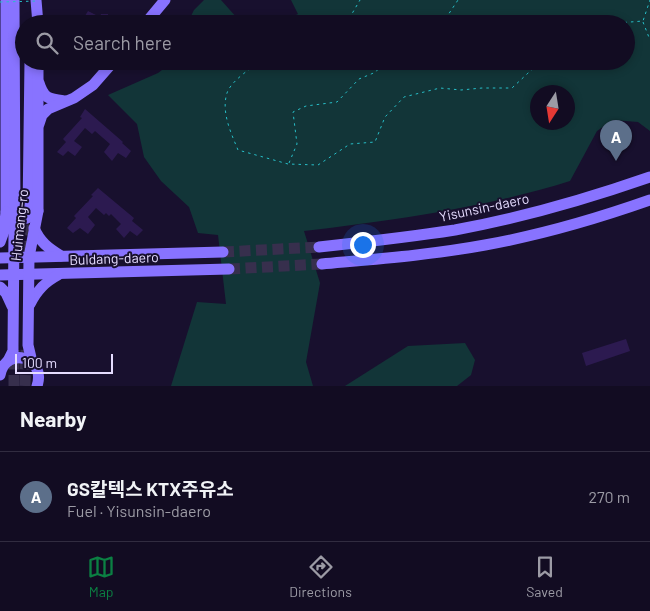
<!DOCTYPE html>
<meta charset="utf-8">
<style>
body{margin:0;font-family:Barlow,"Noto Sans KR",sans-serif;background:#1b152a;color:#f1f3f6}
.compass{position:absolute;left:530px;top:85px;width:45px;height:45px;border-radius:50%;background:#120c22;box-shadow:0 2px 8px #0003;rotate:192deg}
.scale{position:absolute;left:15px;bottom:12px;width:98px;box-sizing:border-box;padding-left:5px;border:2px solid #e5dcff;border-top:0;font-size:14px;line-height:18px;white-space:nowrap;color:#e5dcff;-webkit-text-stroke:4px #18102e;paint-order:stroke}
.you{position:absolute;left:362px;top:244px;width:18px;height:18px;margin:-12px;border:4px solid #fff;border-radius:50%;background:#1a73e8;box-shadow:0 0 0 8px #1a73e833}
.badge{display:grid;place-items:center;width:32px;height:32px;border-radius:50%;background:#0b8043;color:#fff;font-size:16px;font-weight:700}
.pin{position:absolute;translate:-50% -41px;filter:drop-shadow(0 1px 2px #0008)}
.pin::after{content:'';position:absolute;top:26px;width:18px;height:15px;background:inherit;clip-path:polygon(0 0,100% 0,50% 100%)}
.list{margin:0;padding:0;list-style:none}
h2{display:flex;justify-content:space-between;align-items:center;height:65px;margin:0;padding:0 20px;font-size:21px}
h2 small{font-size:16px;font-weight:400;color:#9c9ba5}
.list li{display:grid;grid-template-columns:32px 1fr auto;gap:15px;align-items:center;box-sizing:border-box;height:90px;padding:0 20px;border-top:1px solid #312c40}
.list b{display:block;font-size:19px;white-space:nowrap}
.list p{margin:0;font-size:16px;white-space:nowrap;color:#9c9ba5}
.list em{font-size:16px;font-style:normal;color:#9c9ba5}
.icon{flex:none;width:28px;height:28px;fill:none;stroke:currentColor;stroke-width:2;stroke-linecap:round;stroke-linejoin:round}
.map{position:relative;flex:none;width:650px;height:386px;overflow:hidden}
.search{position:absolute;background:#120c22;box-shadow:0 2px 8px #0003;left:15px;right:15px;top:15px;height:55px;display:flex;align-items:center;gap:12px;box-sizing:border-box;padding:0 18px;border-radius:28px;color:#9c9ba5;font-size:19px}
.sheet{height:155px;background:#120c22}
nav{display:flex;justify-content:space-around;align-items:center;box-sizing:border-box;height:70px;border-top:1px solid #312c40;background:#120c22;font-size:14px;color:#9c9ba5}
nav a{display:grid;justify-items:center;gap:2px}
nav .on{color:#0b8043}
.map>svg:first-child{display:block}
.green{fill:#123538;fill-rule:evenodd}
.building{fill:#2c1a50}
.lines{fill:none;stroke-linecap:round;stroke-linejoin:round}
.secondary-tunnel{stroke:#372f4d;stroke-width:11;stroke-dasharray:11 5.5;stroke-linecap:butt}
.path{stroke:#27bfc8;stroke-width:1;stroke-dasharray:2.5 4;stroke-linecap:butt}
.secondary{stroke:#8873ff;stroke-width:11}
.path-bridge{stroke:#27bfc8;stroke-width:1;stroke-dasharray:2.5 4;stroke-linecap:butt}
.labels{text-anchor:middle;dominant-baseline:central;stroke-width:4;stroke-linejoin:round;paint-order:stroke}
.street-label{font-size:14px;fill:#e5dcff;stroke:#18102e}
</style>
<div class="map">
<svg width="650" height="386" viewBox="0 0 650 386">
<rect width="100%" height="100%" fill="#18102e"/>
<g class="green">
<path d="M204,0H221L237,18L249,24H187L194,10Z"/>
<path d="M291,0H650V131L638,122L613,120L597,131L570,181C484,208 393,220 304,231L320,283L306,362L313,386H171L197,302L226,304L218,235L198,233L189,207L161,181L144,157L137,124L108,95L158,73L174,61H626V24H277L298,14ZM538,92H568V122H538Z"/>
<path d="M465,343L475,360L471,375L457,386H345L408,346Z"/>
</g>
<g class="building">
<path d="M88,11L100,17L101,14H108V24H80Z"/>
<path d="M76,61H85V68L77,69Z"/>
<path d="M85,109L123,142L122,143L131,151L126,158L118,153L112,161L104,152L110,144L95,131L92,134L85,128L74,141L82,147L75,156L68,151L63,156L57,152L66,142L63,139L82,118L80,117Z"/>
<path d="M98,188L134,218L132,221L143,230L137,236L130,231L124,238L116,229L121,224L111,214L109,216L106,213L104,215L96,208L88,217L95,225L88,234L80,228L73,233L67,228L76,218L74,216L93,196L91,195Z"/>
<path d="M626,339L630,351L586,366L582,353Z"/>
</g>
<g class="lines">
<g class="secondary-tunnel">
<path d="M27,252L28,211"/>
<path d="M223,252L319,247"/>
<path d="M229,269L322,264"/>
<path d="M14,386V350"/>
<path d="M25,386L26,350"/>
</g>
<g class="path">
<path d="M643,22L650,40"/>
<path d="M346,24L360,0"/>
<path d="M442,24L458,0"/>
<path d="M605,24L643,21L650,0"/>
<path d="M261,61C251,68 231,81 227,93C221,112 231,133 238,150L288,164L318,165L350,144L375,142L385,117L404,97L440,88L461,90L482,88H512L541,61"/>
<path d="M289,163L297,144L293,112L306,106L337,102L359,79L376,72L383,61"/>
</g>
<g class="secondary">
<path d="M6,0V211L14,233L13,346V351L8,361"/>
<path d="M14,0L15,211"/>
<path d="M36,0L38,24"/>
<path d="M145,24L165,0"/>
<path d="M39,83C44,99 49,99 65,101"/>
<path d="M39,124L42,115L48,109L74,98L93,85L114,61"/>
<path d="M28,211L30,61"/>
<path d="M8,216C20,222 28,220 38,211"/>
<path d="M34,228C40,242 48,248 61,256"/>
<path d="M0,242L4,231L6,212"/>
<path d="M319,247C365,242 410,237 455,230C521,218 587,199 650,177"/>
<path d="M0,258L223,252"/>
<path d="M322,264C377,259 431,255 485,245C541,235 596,219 650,200"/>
<path d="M0,275L229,269"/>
<path d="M0,287L6,293L12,306"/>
<path d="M30,304C37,290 45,282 58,275"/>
<path d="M32,362L28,345L29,257L38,211V61"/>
<path d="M0,375C5,346 47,356 37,386"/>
</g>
<path class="path-bridge" d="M0,2L38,1"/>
</g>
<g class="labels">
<g class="street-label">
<text transform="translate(484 207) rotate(-12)">Yisunsin-daero</text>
<text transform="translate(19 225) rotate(-84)">Huimang-ro</text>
<text transform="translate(114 258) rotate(-2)">Buldang-daero</text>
</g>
</g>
</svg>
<svg class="compass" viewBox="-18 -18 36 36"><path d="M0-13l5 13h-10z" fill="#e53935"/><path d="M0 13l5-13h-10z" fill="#9c9ba5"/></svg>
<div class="scale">100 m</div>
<div class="you"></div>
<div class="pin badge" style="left:616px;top:161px;background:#5c6f8a">A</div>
<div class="search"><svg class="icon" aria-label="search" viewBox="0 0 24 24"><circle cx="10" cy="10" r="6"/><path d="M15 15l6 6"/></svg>Search here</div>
</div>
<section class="sheet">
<h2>Nearby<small></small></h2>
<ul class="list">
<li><span class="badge" style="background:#5c6f8a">A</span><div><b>GS칼텍스 KTX주유소</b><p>Fuel · Yisunsin-daero</p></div><em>270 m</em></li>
</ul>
</section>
<nav>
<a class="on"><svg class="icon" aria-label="map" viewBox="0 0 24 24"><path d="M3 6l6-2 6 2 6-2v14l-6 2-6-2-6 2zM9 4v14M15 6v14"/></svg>Map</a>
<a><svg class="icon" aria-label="directions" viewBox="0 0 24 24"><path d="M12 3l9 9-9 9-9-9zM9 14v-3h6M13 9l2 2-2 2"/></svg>Directions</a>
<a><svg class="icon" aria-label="saved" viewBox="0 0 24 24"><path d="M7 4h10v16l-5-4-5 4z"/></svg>Saved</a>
</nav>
